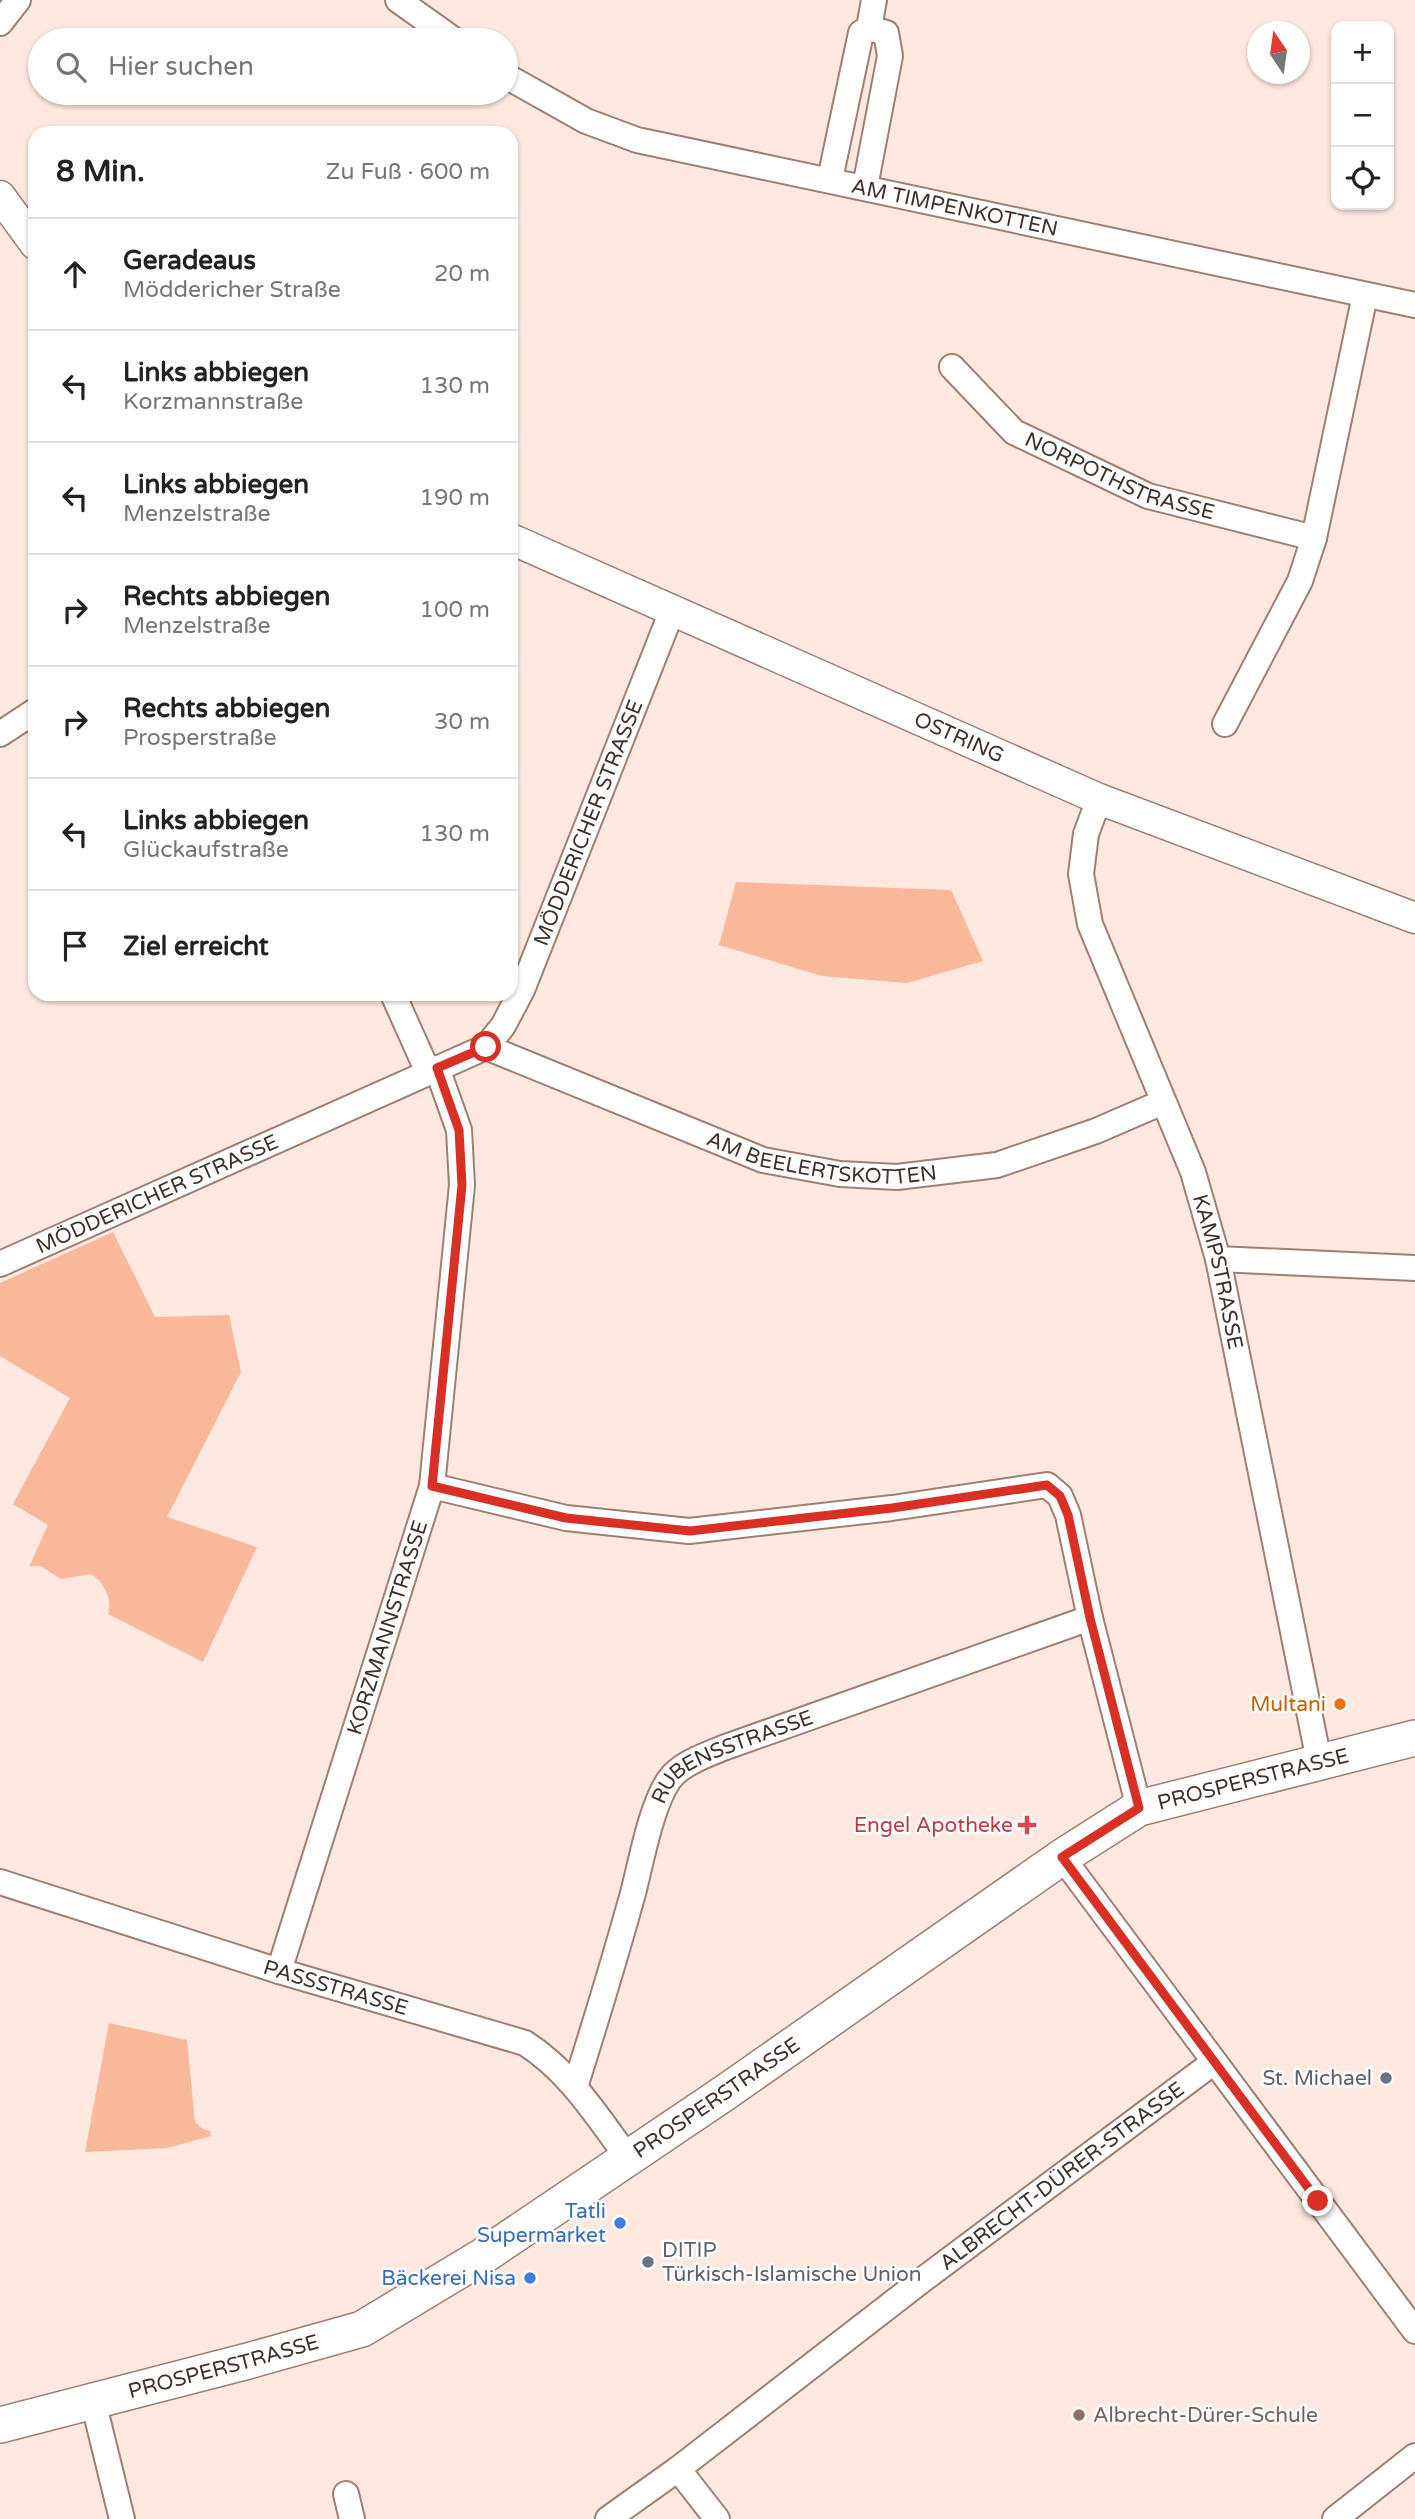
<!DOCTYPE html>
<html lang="de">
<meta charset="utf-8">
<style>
body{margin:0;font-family:"Varela Round",sans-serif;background:#f6f6f6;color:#222}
.controls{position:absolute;right:21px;top:21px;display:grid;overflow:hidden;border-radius:14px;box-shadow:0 2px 5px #0004}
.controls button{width:63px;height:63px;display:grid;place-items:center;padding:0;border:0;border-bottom:2px solid #e0e0e0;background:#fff;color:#222;font:35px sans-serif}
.compass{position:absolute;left:1247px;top:21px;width:63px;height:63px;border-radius:50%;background:#fff;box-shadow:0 2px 5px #0004;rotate:347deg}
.stop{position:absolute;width:21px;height:21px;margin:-16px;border:5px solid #d93025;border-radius:50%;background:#fff}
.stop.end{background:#d93025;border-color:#fff;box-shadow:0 2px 7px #0008}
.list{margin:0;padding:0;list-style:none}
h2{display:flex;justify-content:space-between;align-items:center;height:91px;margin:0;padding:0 28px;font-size:30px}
h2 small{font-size:23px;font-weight:400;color:#767676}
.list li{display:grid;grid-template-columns:46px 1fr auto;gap:21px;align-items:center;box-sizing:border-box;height:112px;padding:0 28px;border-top:2px solid #e0e0e0}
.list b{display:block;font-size:26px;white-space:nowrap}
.list p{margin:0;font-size:23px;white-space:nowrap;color:#767676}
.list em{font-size:23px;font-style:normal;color:#767676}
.icon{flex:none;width:38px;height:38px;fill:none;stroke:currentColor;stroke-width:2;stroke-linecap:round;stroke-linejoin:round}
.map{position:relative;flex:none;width:1415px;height:2519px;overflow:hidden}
.search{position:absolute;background:#fff;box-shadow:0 2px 5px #0004;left:28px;top:28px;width:490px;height:77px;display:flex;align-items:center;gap:18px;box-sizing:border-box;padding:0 24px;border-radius:38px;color:#767676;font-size:26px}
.panel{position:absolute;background:#fff;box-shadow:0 2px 5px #0004;left:28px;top:126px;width:490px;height:875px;border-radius:21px}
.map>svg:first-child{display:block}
.green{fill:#fab89b}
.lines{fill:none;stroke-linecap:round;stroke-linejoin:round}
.minor-casing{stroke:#a07f71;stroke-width:28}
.tertiary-casing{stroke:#a07f71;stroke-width:33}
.secondary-casing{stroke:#a07f71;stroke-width:38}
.minor{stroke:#fff;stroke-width:24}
.tertiary{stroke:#fff;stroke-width:30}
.secondary{stroke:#fff;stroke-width:35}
.route{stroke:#d93025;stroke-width:9}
.food-dot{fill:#e8710a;stroke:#fff;stroke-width:2.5}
.health-dot{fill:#e0444e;stroke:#fff;stroke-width:2.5}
.worship-dot{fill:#6b7280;stroke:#fff;stroke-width:2.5}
.shop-dot{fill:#3f7fe0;stroke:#fff;stroke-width:2.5}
.education-dot{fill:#8d6e63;stroke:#fff;stroke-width:2.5}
.labels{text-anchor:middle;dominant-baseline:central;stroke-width:5;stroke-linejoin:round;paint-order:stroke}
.street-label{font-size:21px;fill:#3e302a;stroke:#fff}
.food-label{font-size:21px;fill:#c56008;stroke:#fff;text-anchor:end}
.health-label{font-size:21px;fill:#be3a42;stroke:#fff;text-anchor:end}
.worship-label{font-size:21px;fill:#5b616d;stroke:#fff;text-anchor:end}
.shop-label{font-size:21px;fill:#366cbe;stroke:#fff;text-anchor:end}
.education-label{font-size:21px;fill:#785e54;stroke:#fff;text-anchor:start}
</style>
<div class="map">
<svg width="1415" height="2519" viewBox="0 0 1415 2519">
<rect width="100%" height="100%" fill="#fee8df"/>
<g class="green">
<path d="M736,882L951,890L983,961L907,983L822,976L719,945Z"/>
<path d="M113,1232L155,1317L229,1315L241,1372L167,1517L257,1547L203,1662L108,1614C113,1599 104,1582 91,1574L61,1579C49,1573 43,1562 29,1567L48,1525L13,1504L70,1398L0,1356V1283Z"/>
<path d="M109,2023L187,2040L195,2122L203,2129L210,2131L211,2136L167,2148L85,2152Z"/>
</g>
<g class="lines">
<g class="minor-casing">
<g id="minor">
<path d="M398,0L454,40"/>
<path d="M0,23L18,0"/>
<path id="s1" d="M506,76L586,121L637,140L1415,305"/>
<path d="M830,179L861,33L869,28L874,0"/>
<path d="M865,187L890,56L886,33L869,28"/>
<path id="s2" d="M952,367L1014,432L1148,496L1314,538"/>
<path d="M1225,724L1300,581L1314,538L1365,295"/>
<path d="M0,734L35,711"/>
<path id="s3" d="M1099,799L1086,834L1081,874L1090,924L1193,1172L1218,1259L1319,1761"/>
<path d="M393,994L428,1072"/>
<path id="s4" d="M486,1047L763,1160L840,1174L897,1177L997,1165L1096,1131L1163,1102"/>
<path d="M1218,1259L1415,1268"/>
<path id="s5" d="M0,1264L486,1047L503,1026L522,990L672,611"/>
<path d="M432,1486L566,1518L689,1531L892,1508L1047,1485L1060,1496L1068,1515L1090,1618L1139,1808"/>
<path d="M1062,1857L1415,2331"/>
<path id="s6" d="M0,1882L279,1971L525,2043C570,2072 597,2116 628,2158"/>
<path id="s7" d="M279,1971L432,1486L462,1185L459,1130L437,1068"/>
<path id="s8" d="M575,2087C595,2024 614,1961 632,1897C641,1864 650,1808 669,1780C680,1764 706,1755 723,1748L1090,1618"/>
<path d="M93,2401L122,2519"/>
<path d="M678,2469L717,2519"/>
<path d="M346,2494L352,2519"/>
<path id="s9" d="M608,2519L678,2469L921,2281L1214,2062"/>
<path d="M1335,2519L1415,2456"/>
</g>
</g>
<g class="tertiary-casing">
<g id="tertiary">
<path d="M0,196L35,244"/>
<path id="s10" d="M511,539L1099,799L1415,918"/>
</g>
</g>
<g class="secondary-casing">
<g id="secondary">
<path id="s11" d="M0,2425L248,2361L362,2329L483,2256L723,2094L1062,1857L1139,1808L1415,1738"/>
</g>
</g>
<use href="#minor" class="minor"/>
<use href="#tertiary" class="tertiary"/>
<use href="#secondary" class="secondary"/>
</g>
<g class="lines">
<path class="route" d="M486,1047L437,1068L459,1130L462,1185L432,1486L566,1518L690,1531L892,1508L1047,1485L1060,1496L1068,1515L1090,1618L1139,1808L1062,1857L1318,2201"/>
</g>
<circle class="food-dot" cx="1340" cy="1704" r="7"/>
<path class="health-dot" d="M1023.5 1814.5h7v7h7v7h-7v7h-7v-7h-7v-7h7z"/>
<g class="worship-dot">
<circle cx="1386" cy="2078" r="7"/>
<circle cx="648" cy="2262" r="7"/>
</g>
<g class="shop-dot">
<circle cx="620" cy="2223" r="7"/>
<circle cx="530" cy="2278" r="7"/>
</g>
<circle class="education-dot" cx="1079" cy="2415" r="7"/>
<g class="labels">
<g class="street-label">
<text stroke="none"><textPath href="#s1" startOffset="471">AM TIMPENKOTTEN</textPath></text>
<text stroke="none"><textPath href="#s2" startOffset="205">NORPOTHSTRASSE</textPath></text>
<text stroke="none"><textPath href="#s10" startOffset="490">OSTRING</textPath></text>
<text stroke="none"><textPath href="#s5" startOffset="780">MÖDDERICHER STRASSE</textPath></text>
<text stroke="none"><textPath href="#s4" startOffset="357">AM BEELERTSKOTTEN</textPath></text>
<text stroke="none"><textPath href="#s5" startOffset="172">MÖDDERICHER STRASSE</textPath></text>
<text stroke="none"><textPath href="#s3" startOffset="500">KAMPSTRASSE</textPath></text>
<text stroke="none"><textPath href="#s7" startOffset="360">KORZMANNSTRASSE</textPath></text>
<text stroke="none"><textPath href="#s8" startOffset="388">RUBENSSTRASSE</textPath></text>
<text stroke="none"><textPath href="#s11" startOffset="1428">PROSPERSTRASSE</textPath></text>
<text stroke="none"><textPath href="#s6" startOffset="352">PASSSTRASSE</textPath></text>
<text stroke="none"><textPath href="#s11" startOffset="798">PROSPERSTRASSE</textPath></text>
<text stroke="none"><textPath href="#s9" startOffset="569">ALBRECHT-DÜRER-STRASSE</textPath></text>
<text stroke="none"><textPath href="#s11" startOffset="231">PROSPERSTRASSE</textPath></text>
</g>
<g class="food-label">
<text x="1326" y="1704">Multani</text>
</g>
<g class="health-label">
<text x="1013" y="1825">Engel Apotheke</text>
</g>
<g class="worship-label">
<text x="1372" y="2078">St. Michael</text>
<text x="662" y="2250" text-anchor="start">DITIP<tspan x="662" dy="24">Türkisch-Islamische Union</tspan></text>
</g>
<g class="shop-label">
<text x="606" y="2211">Tatli<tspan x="606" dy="24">Supermarket</tspan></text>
<text x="516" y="2278">Bäckerei Nisa</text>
</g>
<g class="education-label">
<text x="1093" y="2415">Albrecht-Dürer-Schule</text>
</g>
</g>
</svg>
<div class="controls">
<button>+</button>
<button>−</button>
<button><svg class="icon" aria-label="locate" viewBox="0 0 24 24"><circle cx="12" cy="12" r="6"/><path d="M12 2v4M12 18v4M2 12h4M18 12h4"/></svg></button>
</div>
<svg class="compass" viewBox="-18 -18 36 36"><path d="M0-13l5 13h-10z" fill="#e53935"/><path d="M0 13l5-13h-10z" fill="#767676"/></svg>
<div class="stop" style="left:486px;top:1047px"></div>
<div class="stop end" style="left:1318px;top:2201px"></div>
<div class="search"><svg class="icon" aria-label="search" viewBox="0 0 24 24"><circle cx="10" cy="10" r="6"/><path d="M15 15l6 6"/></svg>Hier suchen</div>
<section class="panel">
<h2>8 Min.<small>Zu Fuß · 600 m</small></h2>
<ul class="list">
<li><svg class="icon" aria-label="ahead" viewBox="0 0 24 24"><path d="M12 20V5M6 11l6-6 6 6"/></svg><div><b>Geradeaus</b><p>Möddericher Straße</p></div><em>20 m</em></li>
<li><svg class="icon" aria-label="left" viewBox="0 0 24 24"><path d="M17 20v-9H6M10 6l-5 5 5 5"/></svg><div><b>Links abbiegen</b><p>Korzmannstraße</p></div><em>130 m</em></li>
<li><svg class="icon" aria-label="left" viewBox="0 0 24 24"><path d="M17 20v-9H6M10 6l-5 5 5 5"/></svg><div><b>Links abbiegen</b><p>Menzelstraße</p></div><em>190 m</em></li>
<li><svg class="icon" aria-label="right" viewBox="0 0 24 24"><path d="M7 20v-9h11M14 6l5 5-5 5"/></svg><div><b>Rechts abbiegen</b><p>Menzelstraße</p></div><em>100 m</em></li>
<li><svg class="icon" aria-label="right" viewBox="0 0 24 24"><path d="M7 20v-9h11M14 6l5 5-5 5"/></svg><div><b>Rechts abbiegen</b><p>Prosperstraße</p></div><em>30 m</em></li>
<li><svg class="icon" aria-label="left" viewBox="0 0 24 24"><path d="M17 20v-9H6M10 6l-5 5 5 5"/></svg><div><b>Links abbiegen</b><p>Glückaufstraße</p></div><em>130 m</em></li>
<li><svg class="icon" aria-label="arrive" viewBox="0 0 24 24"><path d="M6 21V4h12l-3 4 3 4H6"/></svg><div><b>Ziel erreicht</b></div></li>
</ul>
</section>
</div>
